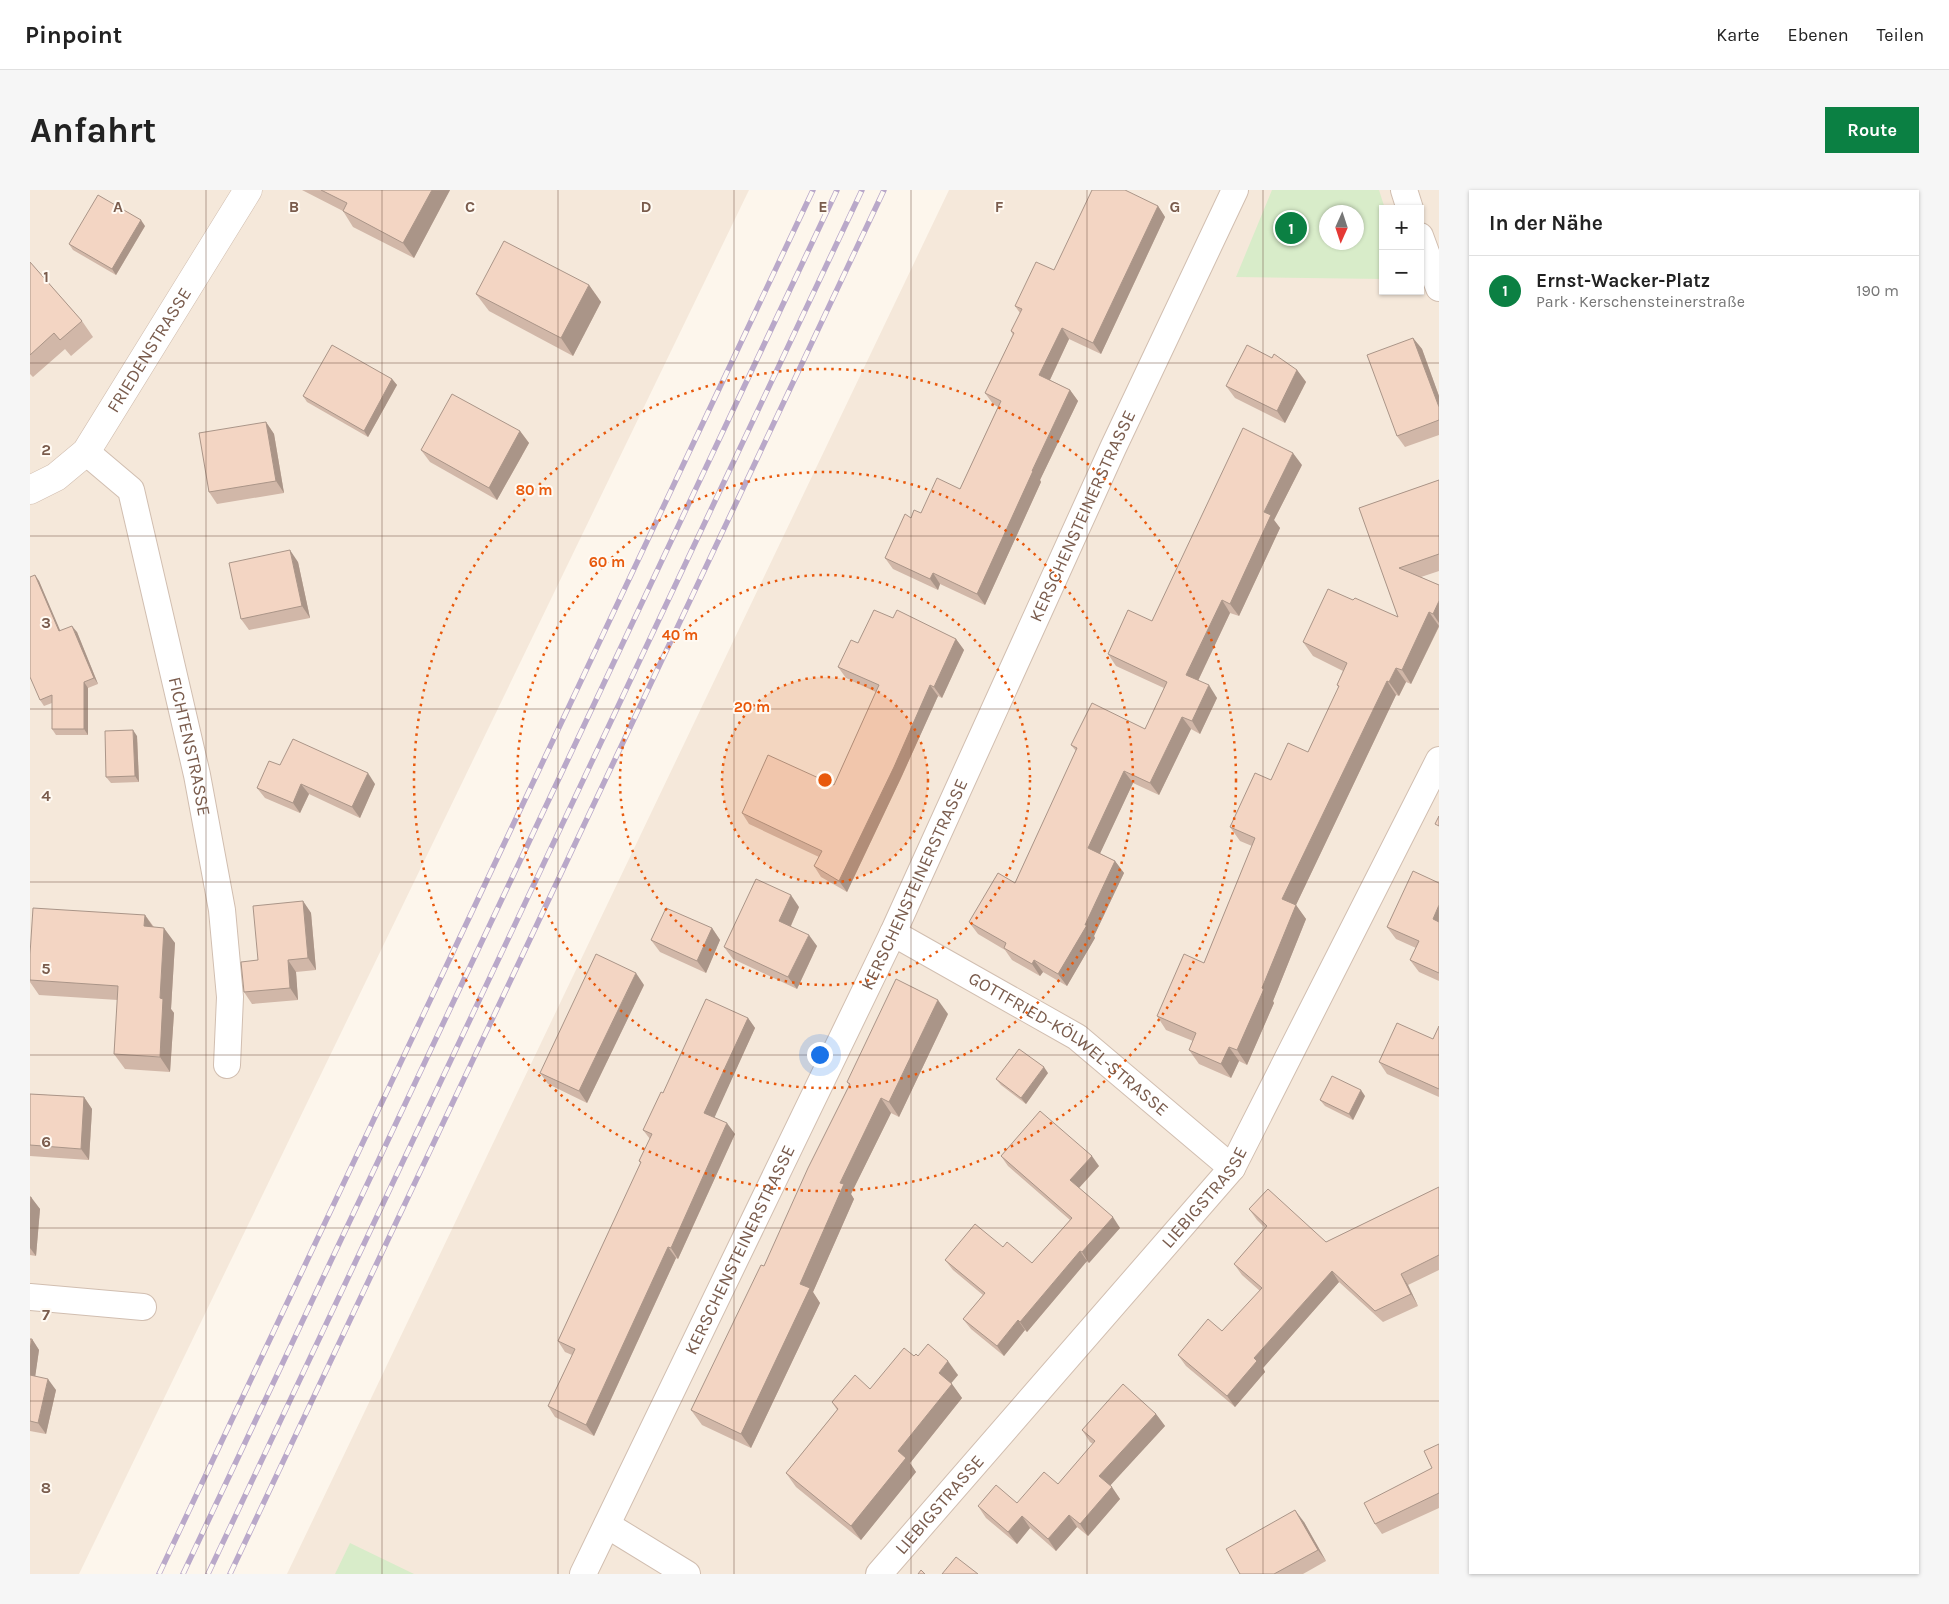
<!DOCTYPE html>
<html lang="de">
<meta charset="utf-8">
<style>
body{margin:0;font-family:Karla,sans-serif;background:#f6f6f6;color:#222}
.controls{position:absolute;right:15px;top:15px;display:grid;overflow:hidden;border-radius:0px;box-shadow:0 1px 4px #0004}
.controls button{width:45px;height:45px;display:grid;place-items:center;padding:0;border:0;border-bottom:1px solid #e0e0e0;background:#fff;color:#222;font:25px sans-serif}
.compass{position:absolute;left:1289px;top:15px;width:45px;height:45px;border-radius:50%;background:#fff;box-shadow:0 1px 4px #0004;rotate:183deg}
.you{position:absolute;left:789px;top:864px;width:18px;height:18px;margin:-12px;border:4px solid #fff;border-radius:50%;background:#1a73e8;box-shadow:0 0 0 8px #1a73e833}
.badge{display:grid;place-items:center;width:32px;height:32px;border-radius:50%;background:#0b8043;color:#fff;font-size:16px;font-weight:700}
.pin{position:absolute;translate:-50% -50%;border:2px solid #fff;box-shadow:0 1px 5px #0006}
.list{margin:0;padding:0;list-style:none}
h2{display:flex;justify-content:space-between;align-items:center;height:65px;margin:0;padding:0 20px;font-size:21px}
h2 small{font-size:16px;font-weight:400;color:#767676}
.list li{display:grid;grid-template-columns:32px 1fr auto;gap:15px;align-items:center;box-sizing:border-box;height:70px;padding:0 20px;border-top:1px solid #e0e0e0}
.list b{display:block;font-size:19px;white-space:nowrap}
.list p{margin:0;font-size:16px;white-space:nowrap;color:#767676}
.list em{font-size:16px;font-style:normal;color:#767676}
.map{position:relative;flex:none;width:1409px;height:1384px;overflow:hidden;border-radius:0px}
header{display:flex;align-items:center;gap:30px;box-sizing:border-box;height:70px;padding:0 25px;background:#fff;border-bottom:1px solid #e0e0e0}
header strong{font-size:24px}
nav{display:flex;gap:28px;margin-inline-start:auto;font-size:18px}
.intro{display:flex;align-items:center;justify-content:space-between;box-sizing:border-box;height:120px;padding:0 30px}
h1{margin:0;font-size:35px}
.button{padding:12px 22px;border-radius:0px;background:#0b8043;color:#fff;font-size:18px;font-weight:700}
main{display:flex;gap:30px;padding:0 30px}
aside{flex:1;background:#fff;border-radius:0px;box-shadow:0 1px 4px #0004}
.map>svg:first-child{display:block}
.residential{fill:#f5e8da;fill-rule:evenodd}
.park{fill:#d8ecc9;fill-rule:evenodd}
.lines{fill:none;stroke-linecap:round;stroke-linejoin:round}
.minor-casing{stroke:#d1beb0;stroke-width:28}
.tertiary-casing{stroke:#d1beb0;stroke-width:29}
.minor{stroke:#fff;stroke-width:26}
.tertiary{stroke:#fff;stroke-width:28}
.rail-casing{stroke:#b9a8c9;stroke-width:5.5}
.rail{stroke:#fffaf3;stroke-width:4;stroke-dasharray:11;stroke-linecap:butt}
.wall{fill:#d1b7a8}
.shaded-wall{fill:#aa9588}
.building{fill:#f3d5c3;stroke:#aa9588}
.grid{fill:none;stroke:#7a5c4d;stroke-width:1;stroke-opacity:0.55}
.ring{fill:none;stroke:#e8590c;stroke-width:2.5;stroke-dasharray:2.5 5}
.labels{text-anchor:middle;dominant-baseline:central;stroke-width:4;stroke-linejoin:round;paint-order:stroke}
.street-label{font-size:18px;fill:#7a5c4d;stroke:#fffaf3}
.grid-label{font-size:16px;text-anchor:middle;font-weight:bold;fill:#7a5c4d;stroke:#fffaf3;stroke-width:4;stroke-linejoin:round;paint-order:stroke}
.centre{fill:#e8590c;stroke:#fffaf3;stroke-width:2.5}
.ring-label{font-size:15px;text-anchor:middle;font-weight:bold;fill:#e8590c;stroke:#fffaf3;stroke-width:4;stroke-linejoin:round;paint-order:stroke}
</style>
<header>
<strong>Pinpoint</strong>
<nav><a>Karte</a><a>Ebenen</a><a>Teilen</a></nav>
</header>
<div class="intro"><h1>Anfahrt</h1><a class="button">Route</a></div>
<main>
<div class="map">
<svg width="1409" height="1384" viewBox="0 0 1409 1384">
<rect width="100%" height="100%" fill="#fdf6ec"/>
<g class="residential">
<path d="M0,0H719L49,1384H0Z"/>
<path d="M919,0H1409V1384H257ZM1353,19H1390V101H1353ZM1296,22H1326V52H1296Z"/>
</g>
<g class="park">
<path d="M1242,0H1349L1355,19H1353V89L1206,87ZM1296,22H1326V52H1296Z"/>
<path d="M320,1353L384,1384H305Z"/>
</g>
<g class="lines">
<g class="minor-casing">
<g id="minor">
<path d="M1374,0L1380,19"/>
<path d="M1390,46L1409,98"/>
<path id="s1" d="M56,262L101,300L167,585L192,720L200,807L197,875"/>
<path id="s2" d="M863,743L1047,847L1202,978"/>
<path d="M0,1107L113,1117"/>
<path d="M577,1335L657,1384"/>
<path id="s3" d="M553,1384L863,743L1083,258L1205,0"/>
<path id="s4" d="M849,1384L1202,978L1409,570"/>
</g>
</g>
<g class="tertiary-casing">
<g id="tertiary">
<path id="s5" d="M0,300L26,287L56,262L218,0"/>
</g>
</g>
<use href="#minor" class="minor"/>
<use href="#tertiary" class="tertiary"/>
<g class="rail-casing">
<g id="rail">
<path d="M129,1384L783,0"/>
<path d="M153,1384L807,0"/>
<path d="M178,1384L832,0"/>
<path d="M200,1384L854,0"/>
</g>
</g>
<use href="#rail" class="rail"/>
</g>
<g class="wall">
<path d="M272,0H420L384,68L323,37L313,21Z"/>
<path d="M1128,16L1135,27L1071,164L1039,149L1020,190L1040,200L1048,211L1010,290L1011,292L955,415L910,394L908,400L863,379L855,368L881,328L891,323L930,299L968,217L963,214L955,203L983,145L981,141L990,123L985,116L1024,80Z"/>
<path d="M115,36L86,85L43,60L39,54Z"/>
<path d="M0,72L52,131L63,147L41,166L35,159L3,187L0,184Z"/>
<path d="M559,95L571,112L543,166L459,121L446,104Z"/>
<path d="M1383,148L1392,159L1409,206V245L1375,257L1367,246Z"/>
<path d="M1267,180L1276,192L1255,233L1205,208L1196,196Z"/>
<path d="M362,189L367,195L338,247L277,212L273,206Z"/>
<path d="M236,232L244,244L254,303L187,314L179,302Z"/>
<path d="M490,241L499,253L467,310L400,272L391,260Z"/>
<path d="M1272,275L1244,330L1250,338L1209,426L1200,423L1168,491L1187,508L1170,544L1161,539L1129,605L1103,593L1070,663L1085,671L1094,683L1064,746L1065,748L1037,796L1013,782L1010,786L982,770L975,760L948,744L939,732L985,693L1046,561L1041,555L1115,539L1134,498L1086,476L1078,464L1122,431Z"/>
<path d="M1409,290V381L1391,387L1409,395V437L1381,494L1376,492L1369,506L1366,505L1266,715L1276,729L1243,811L1244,813L1217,875L1209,871L1201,888L1169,874L1159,860L1163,851L1136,840L1127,826L1174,773L1222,656L1210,651L1200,637L1241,590L1278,562L1309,498L1307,495L1313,481L1283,466L1273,452L1323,410L1368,427L1329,318Z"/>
<path d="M268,372L280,428L219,440L211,429Z"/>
<path d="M5,385L9,391L30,441L47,442L68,494L58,498V545H26L22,539V513L14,516L10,510Z"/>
<path d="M863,428L926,449L934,460L912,508L908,506L871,588L817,702L791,687L784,676L789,667L719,634L712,623L804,595L846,502L816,488L808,477L828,453Z"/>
<path d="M107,546L109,592L81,593L76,587Z"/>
<path d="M250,575L345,594L330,628L279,604L270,623L235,608L227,598Z"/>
<path d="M1409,693V791L1389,782L1380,770L1386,758L1366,749L1357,737Z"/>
<path d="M273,711L281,723L286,780L266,782L268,810L222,814L214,802Z"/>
<path d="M769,717L761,736L787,756L767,799L703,769L694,757Z"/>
<path d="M115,725L124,737L145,753L141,819L144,823L140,882L95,879L84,864L88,810L9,805L0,792V764Z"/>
<path d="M682,738L690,750L676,783L630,762L621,750Z"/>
<path d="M614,795L557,913L518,894L510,883Z"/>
<path d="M918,824L869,927L861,923L821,1004L824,1009L783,1102L790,1113L721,1258L672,1235L661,1220L734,1076L819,895L817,892Z"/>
<path d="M718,828L725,838L684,927L705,944L648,1069L646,1068L564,1246L525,1227L518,1216L542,1165L535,1162L528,1151L611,974L609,971L620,949L613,940L633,903Z"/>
<path d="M1409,836V907L1357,884L1349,872L1403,849Z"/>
<path d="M1018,883L996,914L971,895L966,889Z"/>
<path d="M0,904L54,907L62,919L59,970L0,966Z"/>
<path d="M1335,906L1323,930L1295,916L1290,910Z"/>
<path d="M971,966L1069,976L1049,998L1090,1038L1059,1073L1057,1071L997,1142L995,1140L974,1166L941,1139L933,1129L953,1105L923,1080L915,1070L973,1057L1002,1073L1040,1030L978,976Z"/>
<path d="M1409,997V1080L1378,1095L1388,1116L1353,1132L1309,1092L1233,1178L1235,1182L1205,1217L1156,1176L1148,1165L1192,1141L1230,1101L1212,1085L1204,1074L1235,1038L1227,1030L1219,1019L1296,1052Z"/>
<path d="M0,1007L10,1019L6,1066L0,1065Z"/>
<path d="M0,1149H2L9,1160L5,1186L26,1200L16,1244L0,1241Z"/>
<path d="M884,1166H888L928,1185L921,1193L932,1208L880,1273L886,1282L831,1350L766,1297L756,1283L807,1220L802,1212L840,1199Z"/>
<path d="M1126,1224L1135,1236L1080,1295L1090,1309L1058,1346L1047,1337L1026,1361L1000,1338L987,1354L956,1328L948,1316L987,1313L1028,1294L1063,1254L1060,1252L1052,1240Z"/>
<path d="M1409,1254V1318L1352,1344L1345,1334L1402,1278Z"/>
<path d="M1274,1332L1296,1371L1273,1384H1210Z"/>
</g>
<g class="shaded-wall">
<path d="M402,0H420L384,68L373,53Z"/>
<path d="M1128,16L1135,27L1071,164L1063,153Z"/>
<path d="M111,30L115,36L86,85L82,79Z"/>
<path d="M559,95L571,112L543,166L531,148Z"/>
<path d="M1032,138L1039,149L1017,196L1009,185Z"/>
<path d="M1383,148L1392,159L1409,206V217Z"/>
<path d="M1267,180L1276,192L1255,233L1247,221Z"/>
<path d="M362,189L367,195L338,247L334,241Z"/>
<path d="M1040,200L1048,211L1010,290L1011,292L955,415L947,404L1002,281Z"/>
<path d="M236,232L244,244L254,303L246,291Z"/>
<path d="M490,241L499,253L467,310L459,298Z"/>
<path d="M1263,263L1272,275L1244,330L1250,338L1209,426L1200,414L1234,322Z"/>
<path d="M260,360L268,372L280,428L272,416Z"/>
<path d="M903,383L910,394L908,400L900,389Z"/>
<path d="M5,385L9,391L33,447L29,441Z"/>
<path d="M1192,410L1200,423L1165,497L1156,485Z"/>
<path d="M1409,411V433L1403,424Z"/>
<path d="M1399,422L1409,436L1381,494L1372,480Z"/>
<path d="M42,436L47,442L68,494L64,488Z"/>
<path d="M926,449L934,460L912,508L904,497Z"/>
<path d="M1366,478L1376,492L1369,506L1359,492Z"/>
<path d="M1357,491L1366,505L1266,715L1276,729L1243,811L1244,813L1217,875L1207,860L1232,798L1252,709Z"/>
<path d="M54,492L58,498V545L54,539Z"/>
<path d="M900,495L908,506L871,588L817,702L809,691Z"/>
<path d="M1179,495L1187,508L1170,544L1162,531Z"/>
<path d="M1152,527L1161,539L1129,605L1120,593Z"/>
<path d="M103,540L107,546L109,592L105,586Z"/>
<path d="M1094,581L1103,593L1067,670L1058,658Z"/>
<path d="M338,583L345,594L330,628L322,617Z"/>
<path d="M271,594L279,604L270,623L263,613Z"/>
<path d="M1085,671L1094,683L1064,746L1065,748L1037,796L1028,784L1055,735Z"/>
<path d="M761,705L769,717L758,742L749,731Z"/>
<path d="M273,711L281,723L286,780L278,768Z"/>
<path d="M1409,715V738L1403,729Z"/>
<path d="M115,725L125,740L114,736Z"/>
<path d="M134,738L145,753L141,819L144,823L140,882L130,867V808Z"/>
<path d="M682,738L690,750L676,783L667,771Z"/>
<path d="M779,745L787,756L767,799L758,787Z"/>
<path d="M258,770L266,782L268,810L260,798Z"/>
<path d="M1004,770L1013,782L1010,786L1002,774Z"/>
<path d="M606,783L614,795L557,913L549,901Z"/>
<path d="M908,810L918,824L869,927L859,912Z"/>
<path d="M718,828L725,838L682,933L674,923Z"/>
<path d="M1199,857L1209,871L1201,888L1191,874Z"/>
<path d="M1014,877L1018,883L996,914L991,908Z"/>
<path d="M1331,900L1335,906L1323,930L1319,924Z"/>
<path d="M54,907L62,919L59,970L51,959Z"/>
<path d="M851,908L861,923L821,1004L824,1009L783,1102L790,1113L721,1258L711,1244L810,993Z"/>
<path d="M697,933L705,944L648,1069L641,1058Z"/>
<path d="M1062,966L1069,976L1047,1000L1040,990Z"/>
<path d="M1,1007L10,1019L6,1066L0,1058V1024Z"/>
<path d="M1083,1027L1090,1038L1059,1073L1052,1062Z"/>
<path d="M638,1057L646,1068L564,1246L556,1235Z"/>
<path d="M1050,1061L1057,1071L997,1142L990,1132Z"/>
<path d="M1302,1081L1309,1092L1233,1178L1235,1182L1205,1217L1197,1206L1224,1168Z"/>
<path d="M1371,1084L1378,1095L1388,1116L1381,1104Z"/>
<path d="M988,1130L995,1140L974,1166L967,1156Z"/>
<path d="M2,1149L9,1160L4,1195L0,1189V1159Z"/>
<path d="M918,1171L928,1185L918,1197L909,1183Z"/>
<path d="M18,1189L26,1200L16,1244L8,1233Z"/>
<path d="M922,1194L932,1208L880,1273L886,1282L831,1350L821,1336L868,1261Z"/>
<path d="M1126,1224L1135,1236L1078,1298L1069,1286Z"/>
<path d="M1082,1297L1090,1309L1058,1346L1050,1334Z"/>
<path d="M1265,1320L1274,1332L1296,1371L1288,1360Z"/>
<path d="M1039,1325L1047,1337L1026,1361L1018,1349Z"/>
<path d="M992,1326L1000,1338L987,1354L978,1342Z"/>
</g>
<g class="building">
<path d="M291,0H402L373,53L313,21L317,13Z"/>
<path d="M1062,0H1095L1128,16L1063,153L1032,138L1009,185L1040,200L1002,281H1003L947,404L903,383L900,389L855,368L875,324L881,328L884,320L891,323L907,288L930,299L971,211L955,203L984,143L981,141L992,119L985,116L1006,72L1024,80Z"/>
<path d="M68,5L111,30L82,79L39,54Z"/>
<path d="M474,51L559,95L531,148L446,104Z"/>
<path d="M0,72L52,131L30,150L24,143L0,165Z"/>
<path d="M1383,148L1409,217V230L1367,246L1337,165Z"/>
<path d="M302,155L362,189L334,241L273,206Z"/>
<path d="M1217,155L1242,168L1244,164L1267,180L1247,221L1196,196Z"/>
<path d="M422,204L490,241L459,298L391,260Z"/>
<path d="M236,232L246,291L179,302L169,243Z"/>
<path d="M1213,238L1263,263L1234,322L1241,325L1200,414L1192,410L1156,485L1179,495L1162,531L1152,527L1120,593L1094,581L1058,658L1085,671L1055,735H1057L1028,784L1004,770L1002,774L974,758L976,753L939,732L968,683L985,693L1047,558L1041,555L1062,513L1115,539L1137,492L1078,464L1098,420L1122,431Z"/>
<path d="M1409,290V364L1369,378L1409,395V411L1403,424L1399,422L1372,480L1366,478L1359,492L1357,491L1252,709L1266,715L1232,798L1234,799L1207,860L1199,857L1191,874L1159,860L1166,843L1127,826L1154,764L1174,773L1225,648L1200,637L1225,583L1241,590L1258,553L1278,562L1309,496L1307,495L1317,473L1273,452L1298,399L1323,410L1325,408L1368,427L1329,318Z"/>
<path d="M260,360L272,416L211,429L199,373Z"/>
<path d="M5,385L29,441L42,436L64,488L54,492V539H22V505L10,510L0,487V387Z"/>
<path d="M844,420L863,428L867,420L926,449L904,497L900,495L864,577L809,691L784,676L792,661L712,623L738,565L804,595L849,495L808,477L821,450L828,453Z"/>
<path d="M103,540L105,586L76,587L75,541Z"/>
<path d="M263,549L338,583L322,617L271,594L263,613L227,598L239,571L250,575Z"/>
<path d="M1409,626V636L1405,634Z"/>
<path d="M1383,681L1409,693V715L1403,729L1409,732V783L1380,770L1389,751L1357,737Z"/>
<path d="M726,689L761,705L749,731L779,745L758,787L694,757Z"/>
<path d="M273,711L278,768L258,770L260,798L214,802L211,772L228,770L223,716Z"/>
<path d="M3,718L115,725L114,736L134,738L130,808L133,809L130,867L84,864L88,796L0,790V764Z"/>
<path d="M636,718L682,738L667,771L621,750Z"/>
<path d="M566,764L606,783L549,901L510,883Z"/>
<path d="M866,789L908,810L859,912L851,908L810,993L814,994L770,1094L780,1098L711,1244L661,1220L731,1075L734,1076L778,978L820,894L817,892Z"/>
<path d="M676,809L718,828L674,923L697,933L641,1058L638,1057L556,1235L518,1216L545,1159L528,1151L611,972L609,971L622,944L613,940L631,902L633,903Z"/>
<path d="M1367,833L1403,849L1409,836V899L1349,872Z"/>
<path d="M989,859L1014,877L991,908L966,889Z"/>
<path d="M1302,886L1331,900L1319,924L1290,910Z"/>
<path d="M0,904L54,907L51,959L0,955Z"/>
<path d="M1010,921L1062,966L1040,990L1083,1027L1052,1062L1050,1061L990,1132L988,1130L967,1156L933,1129L955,1103L915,1070L945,1034L973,1057L977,1052L1002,1073L1042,1028L971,966Z"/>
<path d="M1409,997V1065L1371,1084L1381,1104L1345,1121L1302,1081L1224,1168L1227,1171L1197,1206L1148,1165L1178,1129L1192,1141L1232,1098L1204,1074L1237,1036L1219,1019L1238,999L1296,1052Z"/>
<path d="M0,1007H1L0,1024Z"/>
<path d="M0,1149H2L0,1159Z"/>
<path d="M898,1154L918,1171L909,1183L922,1194L868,1261L876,1268L821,1336L756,1283L808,1219L802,1212L825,1185L840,1199L874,1158L884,1166L886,1164L888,1166Z"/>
<path d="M0,1185L18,1189L8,1233L0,1231Z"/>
<path d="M1093,1194L1126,1224L1069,1286L1082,1297L1050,1334L1039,1325L1018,1349L992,1326L978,1342L948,1316L966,1295L987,1313L1014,1282L1028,1294L1065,1251L1052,1240Z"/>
<path d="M1409,1254V1303L1345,1334L1334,1313L1402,1278L1394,1261Z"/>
<path d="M1265,1320L1288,1360L1244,1384H1210L1196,1359Z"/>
<path d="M926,1367L948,1384H912Z"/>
<path d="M891,1380L895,1384H888Z"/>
</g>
<path class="grid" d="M176,0V1384M352,0V1384M528,0V1384M704,0V1384M881,0V1384M1057,0V1384M1233,0V1384M0,173H1409M0,346H1409M0,519H1409M0,692H1409M0,865H1409M0,1038H1409M0,1211H1409"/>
<circle cx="795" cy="590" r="103" fill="#e8590c" fill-opacity=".12"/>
<g class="ring">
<circle cx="795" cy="590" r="103"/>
<circle cx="795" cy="590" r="205"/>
<circle cx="795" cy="590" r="308"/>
<circle cx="795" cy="590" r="411"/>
</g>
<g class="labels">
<g class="street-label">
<text stroke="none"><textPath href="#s5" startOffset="188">FRIEDENSTRASSE</textPath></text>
<text stroke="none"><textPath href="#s3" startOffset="1170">KERSCHENSTEINERSTRASSE</textPath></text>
<text stroke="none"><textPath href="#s1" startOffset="322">FICHTENSTRASSE</textPath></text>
<text stroke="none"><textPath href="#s3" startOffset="765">KERSCHENSTEINERSTRASSE</textPath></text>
<text stroke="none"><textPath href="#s2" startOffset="208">GOTTFRIED-KÖLWEL-STRASSE</textPath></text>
<text stroke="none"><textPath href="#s4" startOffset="498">LIEBIGSTRASSE</textPath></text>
<text stroke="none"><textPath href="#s3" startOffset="360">KERSCHENSTEINERSTRASSE</textPath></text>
<text stroke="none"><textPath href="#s4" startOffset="92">LIEBIGSTRASSE</textPath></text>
</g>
</g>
<g class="grid-label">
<text x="88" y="22">A</text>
<text x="264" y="22">B</text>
<text x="440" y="22">C</text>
<text x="616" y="22">D</text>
<text x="793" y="22">E</text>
<text x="969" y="22">F</text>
<text x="1145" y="22">G</text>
<text x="16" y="92">1</text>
<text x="16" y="265">2</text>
<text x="16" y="438">3</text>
<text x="16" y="611">4</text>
<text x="16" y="784">5</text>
<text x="16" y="957">6</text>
<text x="16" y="1130">7</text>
<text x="16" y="1303">8</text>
</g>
<circle cx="795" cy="590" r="8" class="centre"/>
<g class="ring-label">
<text x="504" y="305">80 m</text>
<text x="577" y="377">60 m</text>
<text x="650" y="450">40 m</text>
<text x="722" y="522">20 m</text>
</g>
</svg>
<div class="controls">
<button>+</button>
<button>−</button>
</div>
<svg class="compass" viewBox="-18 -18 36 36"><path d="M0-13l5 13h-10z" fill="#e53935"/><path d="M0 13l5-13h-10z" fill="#767676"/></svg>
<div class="you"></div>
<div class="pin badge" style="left:1261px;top:38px">1</div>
</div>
<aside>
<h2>In der Nähe<small></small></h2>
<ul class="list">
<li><span class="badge">1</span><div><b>Ernst-Wacker-Platz</b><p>Park · Kerschensteinerstraße</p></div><em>190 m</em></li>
</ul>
</aside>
</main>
